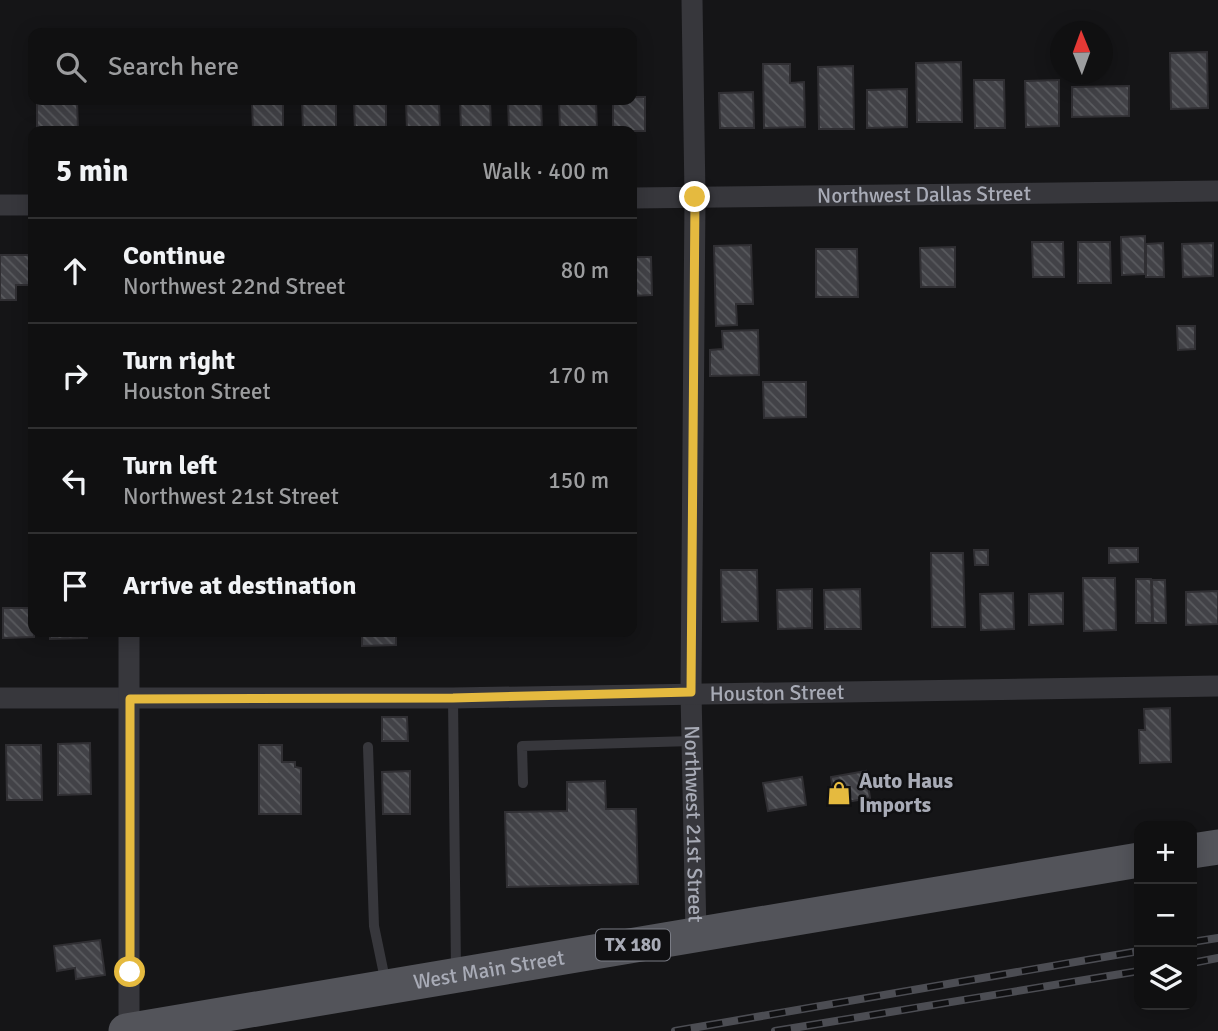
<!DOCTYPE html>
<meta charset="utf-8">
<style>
body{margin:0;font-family:Signika,sans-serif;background:#1e1e1f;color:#f1f3f6}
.controls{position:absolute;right:21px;bottom:21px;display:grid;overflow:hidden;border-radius:14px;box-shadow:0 4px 18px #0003}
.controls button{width:63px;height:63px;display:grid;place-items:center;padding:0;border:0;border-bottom:2px solid #303031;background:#101011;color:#f1f3f6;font:35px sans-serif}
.compass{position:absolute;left:1050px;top:21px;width:63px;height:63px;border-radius:50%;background:#101011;box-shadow:0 4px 18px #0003;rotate:359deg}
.stop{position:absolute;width:21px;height:21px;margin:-16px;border:5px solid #e5ba3f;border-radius:50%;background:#fff}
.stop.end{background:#e5ba3f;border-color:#fff;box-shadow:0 2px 7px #0008}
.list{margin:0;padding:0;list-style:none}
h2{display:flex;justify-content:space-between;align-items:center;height:91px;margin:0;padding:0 28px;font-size:30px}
h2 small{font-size:23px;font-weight:400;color:#9c9d9f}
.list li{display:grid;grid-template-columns:46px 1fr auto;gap:21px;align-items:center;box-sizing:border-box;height:105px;padding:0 28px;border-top:2px solid #303031}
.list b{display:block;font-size:26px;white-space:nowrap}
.list p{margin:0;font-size:23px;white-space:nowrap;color:#9c9d9f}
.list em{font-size:23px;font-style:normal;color:#9c9d9f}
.icon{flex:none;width:38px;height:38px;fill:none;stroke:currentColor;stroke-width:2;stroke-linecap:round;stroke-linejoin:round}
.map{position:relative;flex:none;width:1218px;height:1031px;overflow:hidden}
.search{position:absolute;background:#101011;box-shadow:0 4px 18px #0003;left:28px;top:28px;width:609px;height:77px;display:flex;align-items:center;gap:18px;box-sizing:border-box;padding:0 24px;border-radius:14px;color:#9c9d9f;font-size:26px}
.panel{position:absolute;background:#101011;box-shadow:0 4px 18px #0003;left:28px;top:126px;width:609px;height:511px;border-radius:14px}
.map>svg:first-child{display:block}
.building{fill:url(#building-back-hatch);stroke:#302f33;stroke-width:2}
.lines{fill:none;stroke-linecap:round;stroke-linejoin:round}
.service{stroke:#37373c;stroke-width:10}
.minor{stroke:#37373c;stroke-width:21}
.primary{stroke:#53545a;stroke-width:35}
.rail-casing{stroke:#4c4d53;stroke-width:8}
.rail{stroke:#101012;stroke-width:5;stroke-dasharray:16;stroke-linecap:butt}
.route{stroke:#e5ba3f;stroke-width:9}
.labels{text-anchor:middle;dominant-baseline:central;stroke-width:5;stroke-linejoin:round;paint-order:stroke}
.shield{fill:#101012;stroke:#7a7c85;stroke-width:2}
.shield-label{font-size:19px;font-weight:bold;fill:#a8abb6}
.street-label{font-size:21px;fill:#a8abb6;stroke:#101012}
.poi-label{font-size:21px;font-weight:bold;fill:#a8abb6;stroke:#101012;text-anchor:start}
</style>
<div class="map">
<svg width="1218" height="1031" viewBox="0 0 1218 1031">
<defs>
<pattern id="building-back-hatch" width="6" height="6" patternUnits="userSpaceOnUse" patternTransform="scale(1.75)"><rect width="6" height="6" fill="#424247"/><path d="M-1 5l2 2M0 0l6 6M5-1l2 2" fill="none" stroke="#5a5b5f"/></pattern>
</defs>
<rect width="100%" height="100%" fill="#151517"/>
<g class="building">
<path d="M1207,52L1208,108L1171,109L1170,53Z"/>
<path d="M961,62L962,122H917L916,63Z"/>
<path d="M763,64H790V83L804,82L805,127L764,128Z"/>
<path d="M853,66L854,129H819L818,67Z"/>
<path d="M974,80H1004L1005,128H975Z"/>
<path d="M1059,80V126L1026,127L1025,81Z"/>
<path d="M1129,86V116L1072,117V87Z"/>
<path d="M907,89V127L867,128V90Z"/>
<path d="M753,92L754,128H720L719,93Z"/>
<path d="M632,97H645V131H613V100H632Z"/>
<path d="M37,100H77L78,131H37Z"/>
<path d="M302,100H336V131H303Z"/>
<path d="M406,100H439L440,131H407Z"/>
<path d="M460,100H490L491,131H461Z"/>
<path d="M508,100H541L542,131H509Z"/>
<path d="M559,100H596L597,131H560Z"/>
<path d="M354,101H386V131H355Z"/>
<path d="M252,102H283V131H253Z"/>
<path d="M1145,236V274L1122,275L1121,237Z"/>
<path d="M1032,242H1063L1064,277H1033Z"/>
<path d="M1078,242H1110L1111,283H1078Z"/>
<path d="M1163,243L1164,277H1146V244Z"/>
<path d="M1213,243V276L1183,277L1182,244Z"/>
<path d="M751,245L753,304H736L737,325L716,326L714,246Z"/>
<path d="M955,247V287H921L920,248Z"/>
<path d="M816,249H857L858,297H816Z"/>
<path d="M0,255H29L30,285H16V300H0Z"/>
<path d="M632,257H651L652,295L632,296Z"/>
<path d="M1177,326H1195V349L1178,350Z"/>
<path d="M758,330L759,375L710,376V350L723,349L722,331Z"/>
<path d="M763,382H806V417L764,418Z"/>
<path d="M1109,548H1138V562L1109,563Z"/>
<path d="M974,550H988V565H975Z"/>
<path d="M931,553H963L965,627H932Z"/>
<path d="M721,570H757L758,621L722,622Z"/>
<path d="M1083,578H1115L1116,630L1084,631Z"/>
<path d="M1136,579H1151L1152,623H1136Z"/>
<path d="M1152,580H1165L1166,623H1153Z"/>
<path d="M812,589V628L778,629L777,590Z"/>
<path d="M860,589L861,629H825L824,590Z"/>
<path d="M1218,591V624L1186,625V592Z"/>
<path d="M1013,593L1014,629L981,630L980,594Z"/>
<path d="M1063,593V624L1029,625V594Z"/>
<path d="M3,608H33L34,637L3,638Z"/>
<path d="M50,632H87V638L50,639Z"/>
<path d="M362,632H396V645L362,646Z"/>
<path d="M1170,708L1171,762L1140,763L1139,730H1145L1144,709Z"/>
<path d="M382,717H407L408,741H382Z"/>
<path d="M90,743L91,794L58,795V744Z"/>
<path d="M6,745H41L42,800H7Z"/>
<path d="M259,745H282V762H295V767L301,768V814H259Z"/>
<path d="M410,771V814H383L382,772Z"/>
<path d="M866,771L870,798L835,804L831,777Z"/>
<path d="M802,777L806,805L768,811L763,783Z"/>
<path d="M605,781L606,809H636L638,884L507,887L505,812L567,811V782Z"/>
<path d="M100,940L105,975L76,979L75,968L57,971L54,946Z"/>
</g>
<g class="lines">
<g class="service">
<path d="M453,698L456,971"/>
<path d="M368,747L374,926L386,984"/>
<path d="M523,783L522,746L692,741"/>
</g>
<g class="minor">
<path id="s1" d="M692,0L695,197L691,692L696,935"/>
<path id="s2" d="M632,198L1218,191"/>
<path d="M0,205H33"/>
<path id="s3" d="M0,698H453L1218,686"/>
<path d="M129,1031V632"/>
</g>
<g class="primary">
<path d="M1192,851L1218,847"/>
<path id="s4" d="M126,1031L1139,860"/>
</g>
<g class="rail-casing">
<g id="rail">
<path d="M1192,942L1218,938"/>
<path d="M1192,963L1218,958"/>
<path d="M675,1031L1139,951"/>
<path d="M775,1031L1139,971"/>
</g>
</g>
<use href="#rail" class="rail"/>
</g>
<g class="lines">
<path class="route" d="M130,972V699L453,698L691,692L695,197"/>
</g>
<defs>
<g id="shop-bare" transform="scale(1.89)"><path d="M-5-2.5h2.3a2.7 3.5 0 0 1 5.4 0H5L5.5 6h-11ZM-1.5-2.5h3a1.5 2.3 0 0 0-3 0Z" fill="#e5ba3f" stroke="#101012" stroke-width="2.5" paint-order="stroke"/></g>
</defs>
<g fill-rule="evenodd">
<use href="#shop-bare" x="839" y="793"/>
</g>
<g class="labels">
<rect class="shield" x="596" y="929.5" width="74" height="31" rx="5"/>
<g class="shield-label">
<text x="633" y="945">TX 180</text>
</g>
<g class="street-label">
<text stroke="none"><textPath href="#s2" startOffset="292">Northwest Dallas Street</textPath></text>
<text stroke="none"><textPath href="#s3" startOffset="777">Houston Street</textPath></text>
<text stroke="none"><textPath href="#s1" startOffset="824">Northwest 21st Street</textPath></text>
<text stroke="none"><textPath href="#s4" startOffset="368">West Main Street</textPath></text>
</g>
<g class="poi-label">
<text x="859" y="781">Auto Haus<tspan x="859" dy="24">Imports</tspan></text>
</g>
</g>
</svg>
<div class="controls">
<button>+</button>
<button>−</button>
<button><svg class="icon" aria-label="layers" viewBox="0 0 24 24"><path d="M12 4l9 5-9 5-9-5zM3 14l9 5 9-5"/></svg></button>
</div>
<svg class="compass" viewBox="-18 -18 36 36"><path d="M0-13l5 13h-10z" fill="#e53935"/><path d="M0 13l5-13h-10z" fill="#9c9d9f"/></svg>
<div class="stop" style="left:130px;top:972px"></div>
<div class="stop end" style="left:695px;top:197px"></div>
<div class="search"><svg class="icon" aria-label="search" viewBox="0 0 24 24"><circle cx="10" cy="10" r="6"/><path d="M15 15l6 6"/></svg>Search here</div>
<section class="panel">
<h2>5 min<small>Walk · 400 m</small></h2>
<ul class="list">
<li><svg class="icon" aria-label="ahead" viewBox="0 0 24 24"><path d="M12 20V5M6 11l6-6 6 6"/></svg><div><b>Continue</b><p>Northwest 22nd Street</p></div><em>80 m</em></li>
<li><svg class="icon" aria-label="right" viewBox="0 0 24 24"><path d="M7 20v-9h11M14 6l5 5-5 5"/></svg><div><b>Turn right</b><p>Houston Street</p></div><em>170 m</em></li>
<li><svg class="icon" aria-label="left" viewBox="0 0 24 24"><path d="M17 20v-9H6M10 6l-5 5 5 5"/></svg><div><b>Turn left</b><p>Northwest 21st Street</p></div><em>150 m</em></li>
<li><svg class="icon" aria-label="arrive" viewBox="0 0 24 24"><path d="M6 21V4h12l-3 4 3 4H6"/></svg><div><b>Arrive at destination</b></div></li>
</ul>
</section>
</div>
